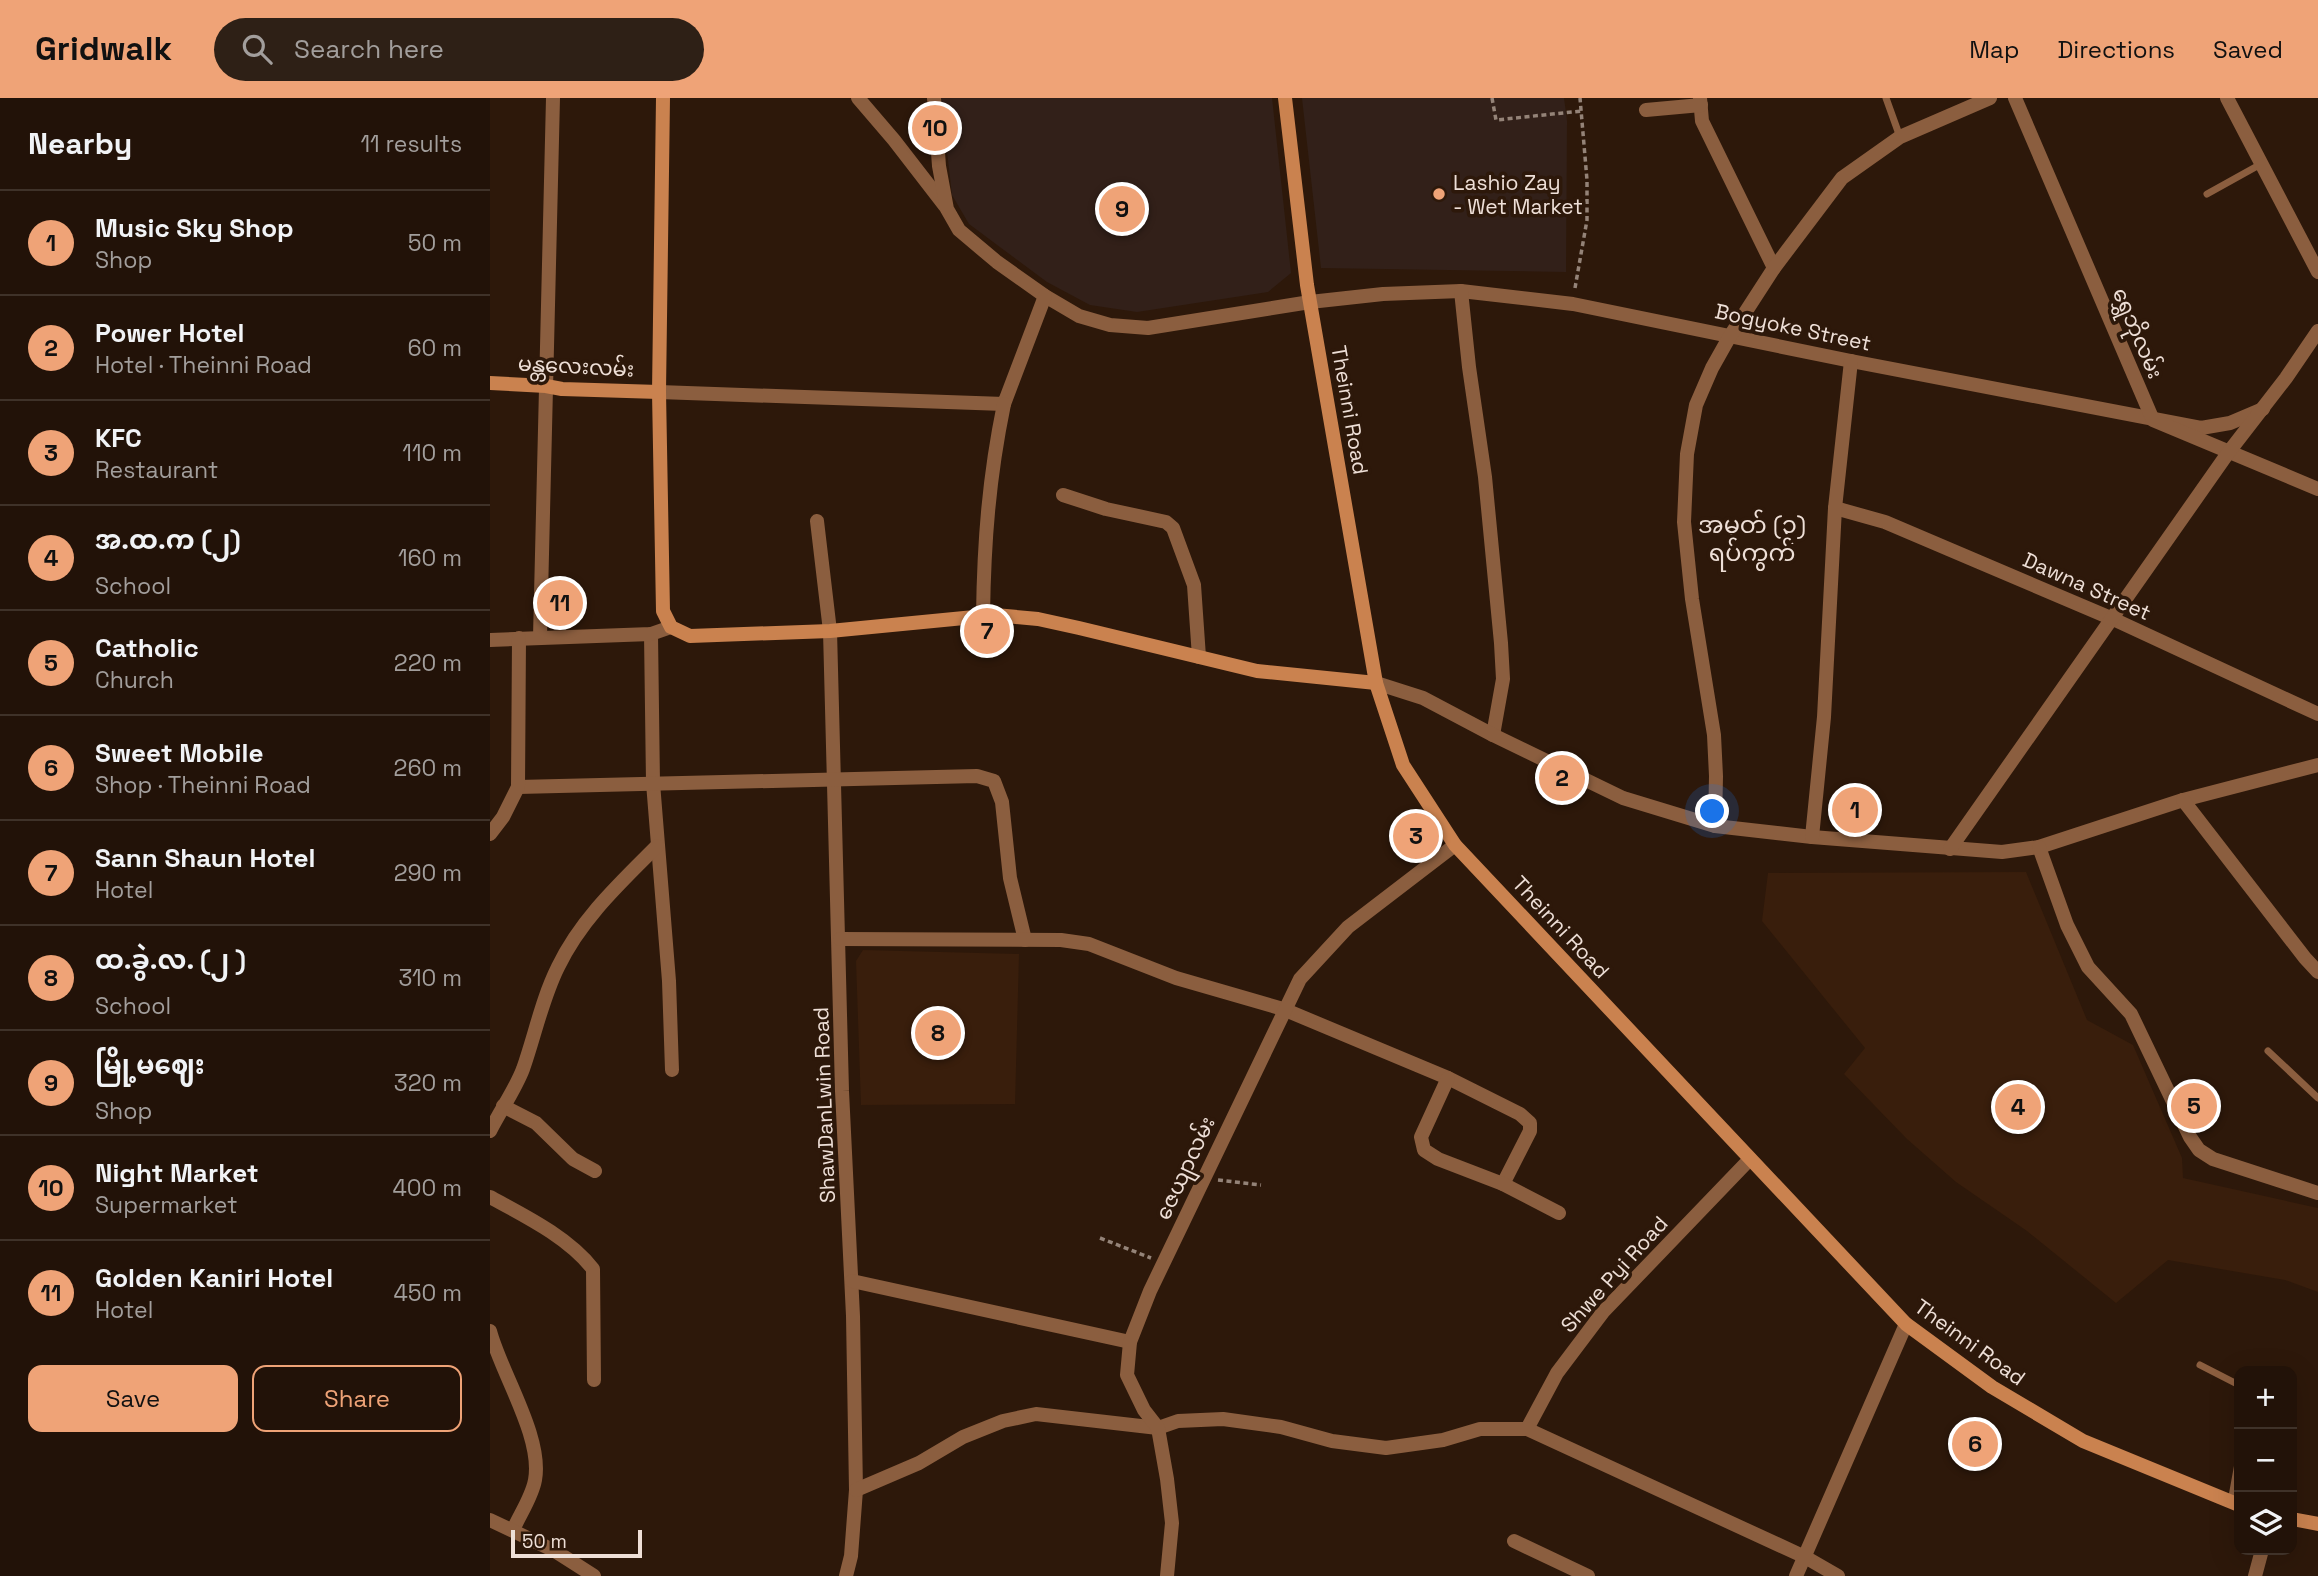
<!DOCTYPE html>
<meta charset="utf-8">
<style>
body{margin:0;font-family:"Space Grotesk","Noto Sans Myanmar",sans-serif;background:#2e2016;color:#f1f3f6}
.controls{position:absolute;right:21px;bottom:21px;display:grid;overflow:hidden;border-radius:14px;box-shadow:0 7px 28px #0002}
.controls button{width:63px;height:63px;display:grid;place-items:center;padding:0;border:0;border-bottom:2px solid #3f3229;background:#221208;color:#f1f3f6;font:35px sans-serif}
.scale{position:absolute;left:21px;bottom:18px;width:131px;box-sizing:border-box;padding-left:7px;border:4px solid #eedfd7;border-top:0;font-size:19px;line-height:24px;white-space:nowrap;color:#eedfd7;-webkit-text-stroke:5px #2d180a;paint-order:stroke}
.you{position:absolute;left:1223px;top:714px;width:24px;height:24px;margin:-18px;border:5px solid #fff;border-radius:50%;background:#1a73e8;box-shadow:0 0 0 10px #1a73e833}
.badge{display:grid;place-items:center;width:46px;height:46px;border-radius:50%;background:#efa377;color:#111;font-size:23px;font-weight:700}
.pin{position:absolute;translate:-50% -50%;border:4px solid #fff;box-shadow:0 2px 7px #0006}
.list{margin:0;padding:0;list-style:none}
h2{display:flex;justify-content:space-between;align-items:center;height:91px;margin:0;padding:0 28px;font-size:30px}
h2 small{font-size:23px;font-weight:400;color:#a29e9c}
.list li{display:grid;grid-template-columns:46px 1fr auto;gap:21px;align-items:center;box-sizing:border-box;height:105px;padding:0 28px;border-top:2px solid #3f3229}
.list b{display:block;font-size:26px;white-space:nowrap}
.list p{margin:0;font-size:23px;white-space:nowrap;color:#a29e9c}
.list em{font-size:23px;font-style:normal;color:#a29e9c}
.actions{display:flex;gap:14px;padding:21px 28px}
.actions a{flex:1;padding:16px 0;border:2px solid #efa377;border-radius:14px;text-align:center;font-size:24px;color:#efa377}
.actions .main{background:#efa377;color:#111}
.icon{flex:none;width:38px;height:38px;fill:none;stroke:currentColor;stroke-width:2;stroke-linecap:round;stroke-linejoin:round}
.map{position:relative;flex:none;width:1828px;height:1478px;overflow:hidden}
header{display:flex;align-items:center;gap:42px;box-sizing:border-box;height:98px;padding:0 35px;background:#efa377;color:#111}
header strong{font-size:33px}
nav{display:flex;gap:38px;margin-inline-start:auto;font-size:24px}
.search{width:490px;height:63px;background:#2e2016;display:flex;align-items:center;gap:18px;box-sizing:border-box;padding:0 24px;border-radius:38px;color:#a29e9c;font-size:26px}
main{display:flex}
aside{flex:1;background:#221208}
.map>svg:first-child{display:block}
.commercial{fill:#322019}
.built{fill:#391e0c}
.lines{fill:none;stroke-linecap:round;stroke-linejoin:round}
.path{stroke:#948378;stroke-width:3.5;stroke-dasharray:5 3.5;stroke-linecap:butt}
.service{stroke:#8b5e3f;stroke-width:7}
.minor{stroke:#8b5e3f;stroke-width:14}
.tertiary{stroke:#8b5e3f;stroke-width:14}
.secondary{stroke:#ca824f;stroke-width:14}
.poi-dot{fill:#efa377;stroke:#2d180a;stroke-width:2.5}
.labels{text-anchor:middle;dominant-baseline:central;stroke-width:7;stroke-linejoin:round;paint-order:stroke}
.poi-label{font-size:21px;fill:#eedfd7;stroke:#2d180a;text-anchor:start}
.street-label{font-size:21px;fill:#eedfd7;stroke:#2d180a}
.quarter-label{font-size:24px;fill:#eedfd7;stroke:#2d180a}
</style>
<header>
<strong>Gridwalk</strong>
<div class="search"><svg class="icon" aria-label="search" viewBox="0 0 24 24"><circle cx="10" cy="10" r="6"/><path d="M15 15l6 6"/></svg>Search here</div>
<nav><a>Map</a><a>Directions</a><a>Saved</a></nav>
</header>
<main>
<aside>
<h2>Nearby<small>11 results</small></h2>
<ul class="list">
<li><span class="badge">1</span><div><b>Music Sky Shop</b><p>Shop</p></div><em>50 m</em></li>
<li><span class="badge">2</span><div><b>Power Hotel</b><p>Hotel · Theinni Road</p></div><em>60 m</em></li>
<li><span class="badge">3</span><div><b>KFC</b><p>Restaurant</p></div><em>110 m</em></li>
<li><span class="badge">4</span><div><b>အ.ထ.က (၂)</b><p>School</p></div><em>160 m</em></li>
<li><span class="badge">5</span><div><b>Catholic</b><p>Church</p></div><em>220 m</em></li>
<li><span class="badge">6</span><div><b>Sweet Mobile</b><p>Shop · Theinni Road</p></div><em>260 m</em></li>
<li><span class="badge">7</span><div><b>Sann Shaun Hotel</b><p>Hotel</p></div><em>290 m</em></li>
<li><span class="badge">8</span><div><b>ထ.ခွဲ.လ. (၂ )</b><p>School</p></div><em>310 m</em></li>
<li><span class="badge">9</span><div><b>မြို့မဈေး</b><p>Shop</p></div><em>320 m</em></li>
<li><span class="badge">10</span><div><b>Night Market</b><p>Supermarket</p></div><em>400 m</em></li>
<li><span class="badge">11</span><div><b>Golden Kaniri Hotel</b><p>Hotel</p></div><em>450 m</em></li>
</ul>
<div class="actions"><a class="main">Save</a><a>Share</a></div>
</aside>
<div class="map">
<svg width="1828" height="1478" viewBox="0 0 1828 1478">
<rect width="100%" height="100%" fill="#2d180a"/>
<g class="commercial">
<path d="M451,0H782L801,175L778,194L647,214L600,207L557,184L479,126L462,97Z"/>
<path d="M812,0H1074L1077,23L1076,174L831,170Z"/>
</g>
<g class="built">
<path d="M1536,774L1597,922L1643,947L1692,1060L1693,1080L1828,1110V1194L1795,1182L1678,1162L1626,1205L1537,1133L1466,1084L1417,1041L1354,976L1375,950L1272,823L1278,775Z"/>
<path d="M373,852L529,856L525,1006L371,1007L366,863Z"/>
</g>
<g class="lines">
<g class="path">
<path d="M1002,0L1006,22L1092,13"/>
<path d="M1085,190L1097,122V82L1090,0"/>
<path d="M728,1082L771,1087"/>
<path d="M610,1140L661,1160"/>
</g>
<g class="service">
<path d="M1396,0L1410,39"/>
<path d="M1717,96L1771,66"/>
<path d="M1778,953L1828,1000"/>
<path d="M1710,1267L1749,1287"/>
<path d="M1741,1404L1749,1360"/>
</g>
<g class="minor">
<path d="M368,0L404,42L455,108"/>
<path d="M444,0L449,68L457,111L469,132L507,164L555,198L589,218L620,227L658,230L820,204L893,196L971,193L1083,206L1361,263L1711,330L1740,325L1773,311"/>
<path d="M1210,0L1212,23L1284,170"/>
<path d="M1525,0L1663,322L1828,391"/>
<path d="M1737,0L1828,174"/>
<path d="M1156,12L1211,7"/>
<path d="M971,193L979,269L995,379L1011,545L1013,581L1003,637"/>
<path d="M169,294L514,306L555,198"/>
<path d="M573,397L616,411L676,424L683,430L704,487L709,559"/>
<path d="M1345,410L1395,424L1489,464L1623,521L1828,616"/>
<path d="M327,423L340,533L352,993L363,1218L366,1392L361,1458L356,1478"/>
<path d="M493,518C494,443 499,379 514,306"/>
<path d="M161,536L163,685L179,883L182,972"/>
<path d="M50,539L63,0"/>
<path d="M0,542L161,536L181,529"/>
<path d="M886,585L933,600L1003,637L1133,700L1225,728L1322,739L1512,754L1549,749L1693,702L1828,667"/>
<path d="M28,689L487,678L504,683L512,704L520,780L535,842"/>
<path d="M1693,702L1815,860L1828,874"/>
<path d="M1225,728L1226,678L1224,637L1202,501L1194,424L1197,356L1206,307L1222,270L1240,238L1284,170L1352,80L1410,39L1500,0"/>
<path d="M0,736L13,719L28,689L29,540"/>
<path d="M1322,739L1334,619L1345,410L1361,263"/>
<path d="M1549,749L1577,827L1598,869L1641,916L1700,1039L1709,1052L1723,1061L1828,1095"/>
<path d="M1460,751L1738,355L1796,280L1828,233"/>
<path d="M350,841L571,842L599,846L686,880L793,911L958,980L1030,1016L1040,1025V1033L1013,1086"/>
<path d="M958,980L931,1039L934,1052L948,1061L1013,1086L1069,1115"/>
<path d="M13,1008L46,1025L83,1061L105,1073"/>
<path d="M0,1033C10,1013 25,992 33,971C45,937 52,901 68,869C91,821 130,785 167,748"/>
<path d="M0,1099C35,1118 78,1139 103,1171L104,1282"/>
<path d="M362,1183L640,1244"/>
<path d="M0,1233C11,1275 53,1339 45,1382C42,1399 30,1416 23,1432"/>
<path d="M1037,1331L1067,1275L1113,1214L1260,1061"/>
<path d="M366,1392L429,1365L473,1339L513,1323L546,1316L668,1330L688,1323L733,1321L791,1329L842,1343L896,1350L953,1342L990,1331H1037L1315,1459L1348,1478"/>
<path d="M0,1422L65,1453L104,1478"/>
<path d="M1024,1443L1098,1478"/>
<path d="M677,1478L682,1425L677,1381L668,1330L654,1312L637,1277L640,1244L660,1193L810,881L858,829L965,747"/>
<path d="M1765,1478L1772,1452"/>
</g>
<path class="tertiary" d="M1306,1478L1416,1226"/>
<g class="secondary">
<path d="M173,0L169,294L173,513L181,529L200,538L340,533L505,517L548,521L589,530L767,573L886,585"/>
<path d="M795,0L817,187L886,585L913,667L965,747L1416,1226L1502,1289L1593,1343L1749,1407"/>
<path d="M0,285L56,288L72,291L169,294"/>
<path d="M1802,1421L1828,1426"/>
</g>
</g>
<circle class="poi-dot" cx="949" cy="96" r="7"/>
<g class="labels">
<g class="poi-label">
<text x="963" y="84">Lashio Zay<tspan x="963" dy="24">- Wet Market</tspan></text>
</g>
<g class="street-label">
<text transform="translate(1303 229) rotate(12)">Bogyoke Street</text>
<text transform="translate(1648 235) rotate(67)">ရွှေဘိုလမ်း</text>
<text transform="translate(86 268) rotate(3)">မန္တလေးလမ်း</text>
<text transform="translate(860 312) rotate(80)">Theinni Road</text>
<text transform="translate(1597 488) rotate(24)">Dawna Street</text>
<text transform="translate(1071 829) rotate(47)">Theinni Road</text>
<text transform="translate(334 1007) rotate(-92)">ShawDanLwin Road</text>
<text transform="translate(695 1070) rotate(-65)">ဇေယျာလမ်း</text>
<text transform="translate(1124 1176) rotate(-48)">Shwe Pyi Road</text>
<text transform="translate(1480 1244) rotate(36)">Theinni Road</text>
</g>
<g class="quarter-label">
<text x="1262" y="426">အမှတ် (၃)<tspan x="1262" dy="28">ရပ်ကွက်</tspan></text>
</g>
</g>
</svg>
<div class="controls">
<button>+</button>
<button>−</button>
<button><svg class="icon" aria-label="layers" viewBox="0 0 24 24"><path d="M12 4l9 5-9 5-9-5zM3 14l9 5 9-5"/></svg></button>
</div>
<div class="scale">50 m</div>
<div class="you"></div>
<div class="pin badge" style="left:1365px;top:712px">1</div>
<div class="pin badge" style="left:1072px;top:680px">2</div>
<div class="pin badge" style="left:926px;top:738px">3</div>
<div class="pin badge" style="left:1528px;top:1009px">4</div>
<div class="pin badge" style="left:1704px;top:1008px">5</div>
<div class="pin badge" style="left:1485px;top:1346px">6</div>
<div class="pin badge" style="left:497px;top:533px">7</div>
<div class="pin badge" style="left:448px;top:935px">8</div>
<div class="pin badge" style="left:632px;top:111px">9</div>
<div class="pin badge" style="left:445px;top:30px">10</div>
<div class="pin badge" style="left:70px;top:505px">11</div>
</div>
</main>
